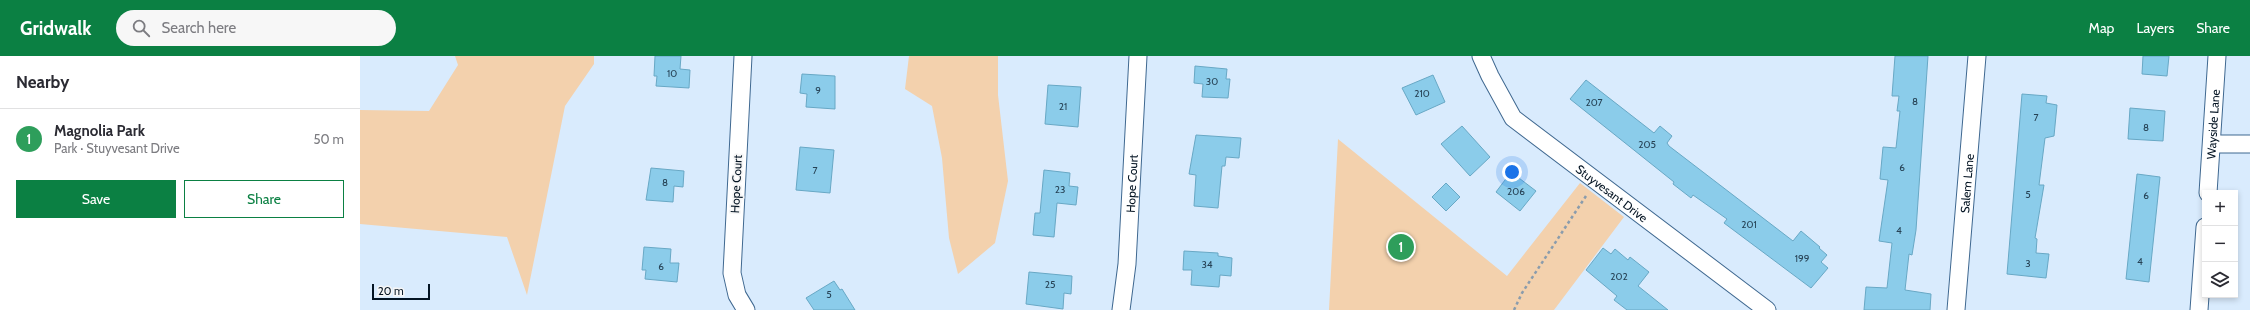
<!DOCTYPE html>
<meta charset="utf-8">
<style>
body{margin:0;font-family:Cabin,sans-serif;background:#f7f7f7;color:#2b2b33}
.controls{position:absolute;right:12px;bottom:12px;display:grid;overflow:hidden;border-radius:0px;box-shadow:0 2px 6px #0003}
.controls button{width:36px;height:36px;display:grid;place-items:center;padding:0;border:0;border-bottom:1px solid #e1e1e2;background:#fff;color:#2b2b33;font:20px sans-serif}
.scale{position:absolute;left:12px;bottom:10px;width:58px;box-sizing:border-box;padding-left:4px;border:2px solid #041423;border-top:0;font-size:11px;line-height:14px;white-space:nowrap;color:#041423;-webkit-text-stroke:3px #f6f6f6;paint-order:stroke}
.you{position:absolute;left:1152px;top:116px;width:14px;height:14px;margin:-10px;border:3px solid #fff;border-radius:50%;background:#1a73e8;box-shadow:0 0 0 6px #1a73e833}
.badge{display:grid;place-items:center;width:26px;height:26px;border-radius:50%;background:#0b8043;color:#fff;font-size:13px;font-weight:700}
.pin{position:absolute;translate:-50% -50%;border:2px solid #fff;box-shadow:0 1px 4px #0006}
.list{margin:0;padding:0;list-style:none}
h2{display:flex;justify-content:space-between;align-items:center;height:52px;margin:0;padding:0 16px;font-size:17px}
h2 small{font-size:13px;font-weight:400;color:#7c7c81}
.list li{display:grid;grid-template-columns:26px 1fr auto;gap:12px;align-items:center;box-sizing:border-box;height:60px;padding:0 16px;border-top:1px solid #e1e1e2}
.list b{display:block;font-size:15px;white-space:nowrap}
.list p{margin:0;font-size:13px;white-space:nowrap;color:#7c7c81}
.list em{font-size:13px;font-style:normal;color:#7c7c81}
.actions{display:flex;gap:8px;padding:12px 16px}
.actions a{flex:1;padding:9px 0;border:1px solid #0b8043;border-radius:0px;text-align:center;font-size:14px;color:#0b8043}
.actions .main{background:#0b8043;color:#fff}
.icon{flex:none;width:22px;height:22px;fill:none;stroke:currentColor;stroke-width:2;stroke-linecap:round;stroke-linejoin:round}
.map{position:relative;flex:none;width:1890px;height:254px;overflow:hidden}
header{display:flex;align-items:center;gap:24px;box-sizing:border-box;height:56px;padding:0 20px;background:#0b8043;color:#fff}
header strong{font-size:19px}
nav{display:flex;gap:22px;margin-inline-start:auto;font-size:14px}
.search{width:280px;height:36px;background:#f7f7f7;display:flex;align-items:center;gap:10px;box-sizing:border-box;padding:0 14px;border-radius:22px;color:#7c7c81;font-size:15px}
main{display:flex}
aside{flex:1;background:#fff}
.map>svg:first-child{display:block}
.green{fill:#f3d1ad}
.building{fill:#8bccea;stroke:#68a8c5}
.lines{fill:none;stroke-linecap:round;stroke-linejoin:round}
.street-casing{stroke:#3f6890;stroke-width:19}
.path{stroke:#8a9cac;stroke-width:2.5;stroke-dasharray:3 3;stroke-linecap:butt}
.street{stroke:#fff;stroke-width:17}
.labels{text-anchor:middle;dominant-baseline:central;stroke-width:3.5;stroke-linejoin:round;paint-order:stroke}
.number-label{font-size:10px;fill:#264255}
.street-label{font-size:12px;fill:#041423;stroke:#f6f6f6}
</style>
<header>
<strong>Gridwalk</strong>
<div class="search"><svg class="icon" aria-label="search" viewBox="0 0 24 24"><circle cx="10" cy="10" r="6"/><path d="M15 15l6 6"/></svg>Search here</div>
<nav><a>Map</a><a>Layers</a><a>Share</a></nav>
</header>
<main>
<aside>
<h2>Nearby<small></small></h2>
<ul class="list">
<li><span class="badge" style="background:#2e9e5b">1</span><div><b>Magnolia Park</b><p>Park · Stuyvesant Drive</p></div><em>50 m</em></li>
</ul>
<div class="actions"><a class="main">Save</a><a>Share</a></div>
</aside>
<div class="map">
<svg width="1890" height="254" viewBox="0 0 1890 254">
<rect width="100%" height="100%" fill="#d9ebfd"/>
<g class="green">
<path d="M95,0H234V8L205,50L167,239L147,181L0,168V54L69,55L98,9Z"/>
<path d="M549,0H638V39L648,125L635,187L598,218L589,182L582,102L572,50L545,33Z"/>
<path d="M978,83L1147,220L1220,127L1264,161L1194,254H969Z"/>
</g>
<g class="building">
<path d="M295,0H321L320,13L330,14L329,32L296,30L297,20H294Z"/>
<path d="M1535,0H1568L1556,174L1552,199L1549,198L1545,234L1571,238L1570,254H1504L1506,231L1527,232L1532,187L1519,185L1528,124L1520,123L1523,91L1536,92L1540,55H1537L1539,40H1532Z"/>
<path d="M1783,0H1809L1807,20L1782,18Z"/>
<path d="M835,10L867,13L866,23H870L868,42L842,41L843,28L834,27Z"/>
<path d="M442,18L475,20V53L446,51L447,38L440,37Z"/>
<path d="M1073,19L1085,46L1056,59L1042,32Z"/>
<path d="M1226,24L1294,77L1300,70L1312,80L1307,87L1309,90L1433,185L1441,175L1460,191L1459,192L1467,199L1461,206L1468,212L1451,232L1364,167L1367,163L1333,139L1331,142L1313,128L1314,126L1210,43Z"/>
<path d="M688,29L721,31L718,71L685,68Z"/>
<path d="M1662,38L1687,40L1686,47L1697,49L1694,80L1685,82L1679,129H1684L1675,182L1677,183L1676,197L1689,198L1686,222L1647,218Z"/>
<path d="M1770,52L1805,55L1803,85L1768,83Z"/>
<path d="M1102,70L1130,101L1110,120L1081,88Z"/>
<path d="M836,79L881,82L879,102L866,101L865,110H862L858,152L834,150L836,119L829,118Z"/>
<path d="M440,91L474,94L470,137L436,134Z"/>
<path d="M291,112L324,115L323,131L314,130L313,146L286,144Z"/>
<path d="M684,114L710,117L709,130L718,131L716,149L697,147L694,181L673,179L675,157H680Z"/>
<path d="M1151,116L1176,135L1160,155L1136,136Z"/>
<path d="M1777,118L1800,121L1789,226L1766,223Z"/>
<path d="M1086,127L1100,141L1086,155L1072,141Z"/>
<path d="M284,191L311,193L310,207H319L317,226L285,223L286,214H282Z"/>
<path d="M1243,192L1251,198L1255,193L1268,204L1270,201L1289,216L1278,230L1308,254H1267L1254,244L1257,240L1226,214Z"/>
<path d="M824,195L858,197V200L872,202L871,220L860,219L859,231L831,229L832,214H823Z"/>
<path d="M669,216L712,220L711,238L704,237L703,253L666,248Z"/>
<path d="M474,225L480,234L482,233L495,254H454L446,242Z"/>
</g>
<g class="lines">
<g class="street-casing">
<g id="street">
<path d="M383,0L372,217L377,239L386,254"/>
<path id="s1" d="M1121,0L1130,20L1153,62L1407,254"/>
<path d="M1853,88H1890"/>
<path id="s2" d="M1848,137L1857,0"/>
<path id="s3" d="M761,254L767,208L778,0"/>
<path id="s4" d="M1596,254L1617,0"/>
<path d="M1839,254L1845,171"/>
</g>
</g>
<path class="path" d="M1154,254L1162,237L1226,140"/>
<use href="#street" class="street"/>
</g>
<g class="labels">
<g class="number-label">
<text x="312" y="17">10</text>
<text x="852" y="25">30</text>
<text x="458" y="34">9</text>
<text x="1062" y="37">210</text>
<text x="1555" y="45">8</text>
<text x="1234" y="46">207</text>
<text x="703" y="50">21</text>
<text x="1676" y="61">7</text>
<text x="1786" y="71">8</text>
<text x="1287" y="88">205</text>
<text x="1542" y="111">6</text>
<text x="455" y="114">7</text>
<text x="305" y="126">8</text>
<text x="700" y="133">23</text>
<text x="1156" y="135">206</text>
<text x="1668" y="138">5</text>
<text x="1786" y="139">6</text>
<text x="1389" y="168">201</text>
<text x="1539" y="174">4</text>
<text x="1442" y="202">199</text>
<text x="1780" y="205">4</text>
<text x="1668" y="207">3</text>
<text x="847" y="208">34</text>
<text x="301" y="210">6</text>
<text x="1259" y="220">202</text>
<text x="690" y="228">25</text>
<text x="469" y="238">5</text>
</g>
<g class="street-label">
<text stroke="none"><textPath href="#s2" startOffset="69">Wayside Lane</textPath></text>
<text stroke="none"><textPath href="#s3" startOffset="127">Hope Court</textPath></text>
<text stroke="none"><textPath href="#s4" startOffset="127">Salem Lane</textPath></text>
<text transform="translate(376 128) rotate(-87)">Hope Court</text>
<text stroke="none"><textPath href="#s1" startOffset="194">Stuyvesant Drive</textPath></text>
</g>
</g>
</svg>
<div class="controls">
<button>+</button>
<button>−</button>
<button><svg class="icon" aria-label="layers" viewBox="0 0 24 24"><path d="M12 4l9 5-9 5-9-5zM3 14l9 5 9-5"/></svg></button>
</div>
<div class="scale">20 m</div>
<div class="you"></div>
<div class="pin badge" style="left:1041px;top:191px;background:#2e9e5b">1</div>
</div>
</main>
